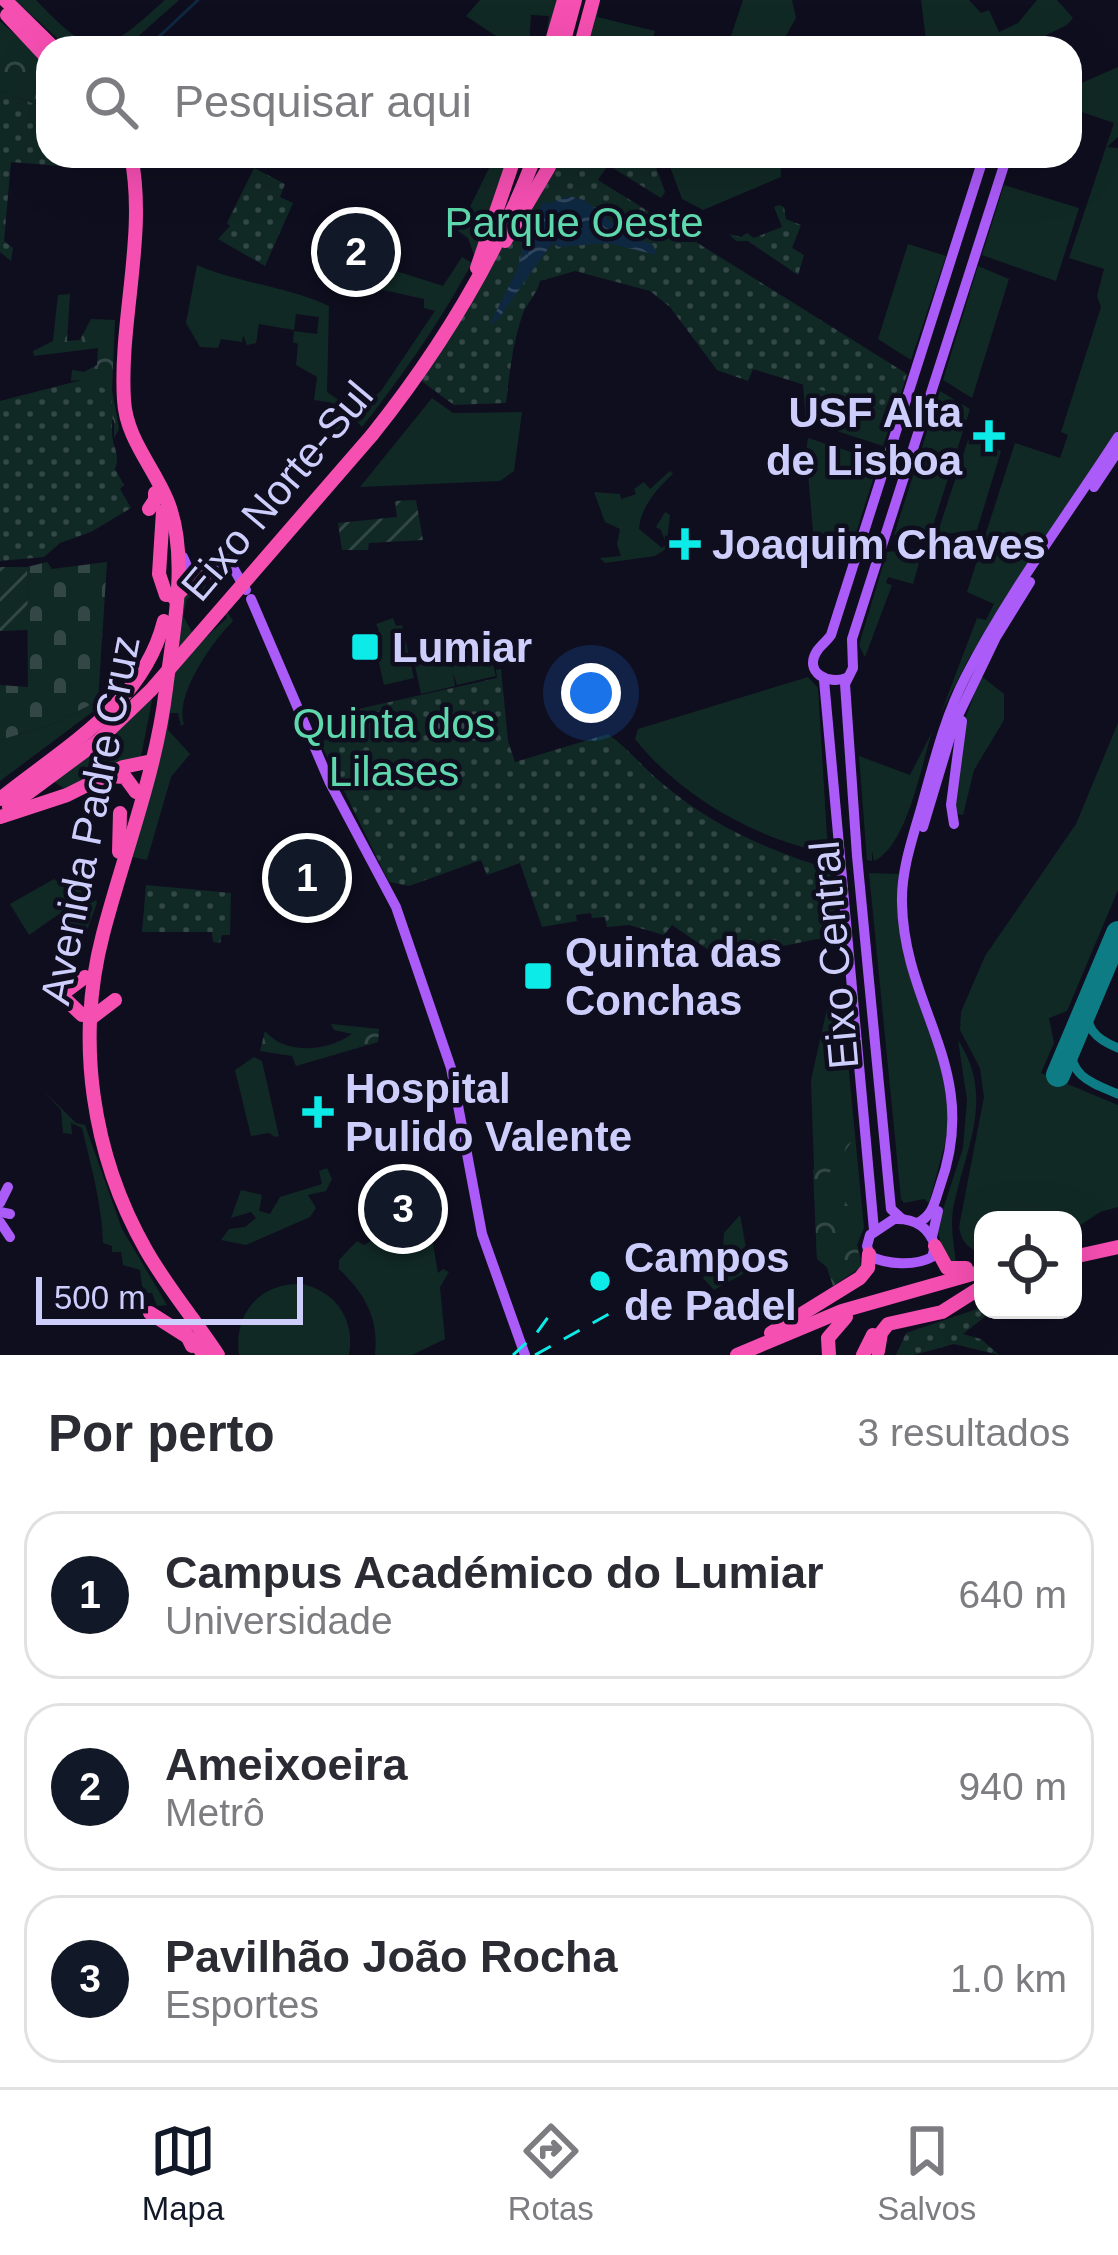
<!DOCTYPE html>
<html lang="pt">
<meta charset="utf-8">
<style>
body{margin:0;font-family:Helvetica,sans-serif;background:#f7f7f7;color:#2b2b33}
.controls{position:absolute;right:36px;bottom:36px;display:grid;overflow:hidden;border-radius:24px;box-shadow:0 12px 48px #0002}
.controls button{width:108px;height:108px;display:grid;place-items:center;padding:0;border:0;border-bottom:3px solid #e1e1e2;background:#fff;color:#2b2b33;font:60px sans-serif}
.scale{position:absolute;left:36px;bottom:30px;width:267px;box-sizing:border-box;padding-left:12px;border:6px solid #cecefd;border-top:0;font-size:33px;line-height:42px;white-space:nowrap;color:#cecefd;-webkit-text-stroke:9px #0f0e1f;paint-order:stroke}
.you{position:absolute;left:591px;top:693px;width:42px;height:42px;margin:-30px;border:9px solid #fff;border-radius:50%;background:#1a73e8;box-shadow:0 0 0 18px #1a73e833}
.badge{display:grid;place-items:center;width:78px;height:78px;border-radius:50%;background:#111827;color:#fff;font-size:39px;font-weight:700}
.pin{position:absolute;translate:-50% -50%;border:6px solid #fff;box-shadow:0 3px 12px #0006}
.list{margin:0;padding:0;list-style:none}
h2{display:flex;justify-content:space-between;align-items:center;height:156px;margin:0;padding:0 48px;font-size:51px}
h2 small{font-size:39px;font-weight:400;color:#7c7c81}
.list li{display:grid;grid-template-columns:78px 1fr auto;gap:36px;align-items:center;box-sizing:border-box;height:168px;margin:0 24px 24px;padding:0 24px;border:3px solid #e1e1e2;border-radius:36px}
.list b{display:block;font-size:45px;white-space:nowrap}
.list p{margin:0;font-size:39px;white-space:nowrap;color:#7c7c81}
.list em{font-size:39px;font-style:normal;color:#7c7c81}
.icon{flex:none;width:66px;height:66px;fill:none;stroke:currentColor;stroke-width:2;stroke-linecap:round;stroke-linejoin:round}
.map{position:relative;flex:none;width:1118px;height:1355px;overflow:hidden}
.search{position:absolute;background:#fff;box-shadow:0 12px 48px #0002;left:36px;right:36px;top:36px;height:132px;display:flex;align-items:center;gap:30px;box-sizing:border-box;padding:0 42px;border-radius:36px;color:#7c7c81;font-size:45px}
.sheet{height:732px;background:#fff}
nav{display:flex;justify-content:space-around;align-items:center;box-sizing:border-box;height:168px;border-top:3px solid #e1e1e2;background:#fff;font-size:33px;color:#7c7c81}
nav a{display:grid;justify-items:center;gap:6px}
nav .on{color:#111827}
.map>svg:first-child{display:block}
.grass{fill:#112925}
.forest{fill:url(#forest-crowns)}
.cemetery{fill:url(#cemetery-stones)}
.park{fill:url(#park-dots)}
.garden{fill:url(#garden-furrows)}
.water{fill:url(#water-waves)}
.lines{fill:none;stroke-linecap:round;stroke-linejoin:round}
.stream{stroke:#0e2842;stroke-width:3}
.taxiway{stroke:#0e7c84;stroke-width:9}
.runway{stroke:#0e7c84;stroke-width:24}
.major{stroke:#ab5bf7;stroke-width:10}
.highway{stroke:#f64fb2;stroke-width:14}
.rail{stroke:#0cebe8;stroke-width:3;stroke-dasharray:18 15;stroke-linecap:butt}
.highway-bridge{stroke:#f64fb2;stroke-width:14}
.poi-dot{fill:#0cebe8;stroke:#0f0e1f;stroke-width:4.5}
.labels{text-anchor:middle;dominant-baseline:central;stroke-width:9;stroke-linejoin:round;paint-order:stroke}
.park-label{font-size:42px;fill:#5ed8ac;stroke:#0f0e1f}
.poi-label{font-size:42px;font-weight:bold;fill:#cecefd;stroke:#0f0e1f;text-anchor:start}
.street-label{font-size:42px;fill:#cecefd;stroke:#0f0e1f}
</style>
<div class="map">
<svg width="1118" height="1355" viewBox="0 0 1118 1355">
<defs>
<pattern id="forest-crowns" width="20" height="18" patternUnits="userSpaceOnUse" patternTransform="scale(3)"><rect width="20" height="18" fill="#112925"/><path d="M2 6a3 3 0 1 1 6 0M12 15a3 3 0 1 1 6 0" fill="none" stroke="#324746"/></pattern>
<pattern id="cemetery-stones" width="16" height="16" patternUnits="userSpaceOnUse" patternTransform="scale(3)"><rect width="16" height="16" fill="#112925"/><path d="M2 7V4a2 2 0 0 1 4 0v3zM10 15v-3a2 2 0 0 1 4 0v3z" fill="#324746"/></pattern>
<pattern id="park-dots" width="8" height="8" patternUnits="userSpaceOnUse" patternTransform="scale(3)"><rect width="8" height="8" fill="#112925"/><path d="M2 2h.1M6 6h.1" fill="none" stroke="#324746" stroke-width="1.8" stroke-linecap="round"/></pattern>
<pattern id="garden-furrows" width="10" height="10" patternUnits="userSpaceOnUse" patternTransform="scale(3)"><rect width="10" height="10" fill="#112925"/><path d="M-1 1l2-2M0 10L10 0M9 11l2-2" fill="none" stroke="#324746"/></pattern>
<pattern id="water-waves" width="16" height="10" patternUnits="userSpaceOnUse" patternTransform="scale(3)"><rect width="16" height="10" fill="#0e2842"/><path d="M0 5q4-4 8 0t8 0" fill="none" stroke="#30465e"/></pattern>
</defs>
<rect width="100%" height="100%" fill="#0f0e1f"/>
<g class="grass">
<path d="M15,0H36C97,64 103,55 165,0H179L125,48H68Z"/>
<path d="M480,0H560L545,47L549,16L531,15L529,46L514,48L466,16Z"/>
<path d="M596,0H600L597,17L655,31L650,48H584Z"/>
<path d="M743,0H792L796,18L779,48H727Z"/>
<path d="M921,0H969L981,13L989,10L999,32L1018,23L1037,0H1057L1073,18L1067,25L1036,40V48H927Z"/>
<path d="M1118,67V137L1107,147L1118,148V430L969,658L941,713L977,618L986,620L994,604L967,592L1015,443L1060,458L1068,435L1061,432L1101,307L1097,296L1104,269L1069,258L1114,123L1070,108V88Z"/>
<path d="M495,156H511L475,258L468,238L458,231Z"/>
<path d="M666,156H780L781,177L703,210L682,199Z"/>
<path d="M1004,185L1079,208L1056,281L982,255Z"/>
<path d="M908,244L946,256L911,360L878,339Z"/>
<path d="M462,257L472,263C440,322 403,375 362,427L352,416L381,391L435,311L424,308V299L370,287L375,274L389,278L393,270L443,286Z"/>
<path d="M197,265C241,284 287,286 329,306L327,392L343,403L346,436L327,433L333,403L314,400L317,377L296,365L298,344L293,342L294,331L317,334L319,317L296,314L294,330L259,324L256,343L247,345L243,335L242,342L221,339L218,348L200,347L186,323Z"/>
<path d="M978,266L1009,279L972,398L943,380Z"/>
<path d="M803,384L894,413L883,446L806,421Z"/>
<path d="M940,391L970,409L931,532L894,535Z"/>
<path d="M432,398L453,413L522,412L514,471L500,481L360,487Z"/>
<path d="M808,438L879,461L854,539L814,543L806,451Z"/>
<path d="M968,440L1001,451L977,530L937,535Z"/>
<path d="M670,471L673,474C658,487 640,508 639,529L662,548L666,544L661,530L656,527L665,512L670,515L666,549L655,556L605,563L600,558L621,556L617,544L620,529L605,522L594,492L620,494L621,499L636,494L634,489L644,482L650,489Z"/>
<path d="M923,548L913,584L888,577L886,583L892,585L865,657L859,645L887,552Z"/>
<path d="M204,580L207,587L187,599L183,616L199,644L227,618L222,604L233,621C213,641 174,695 184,724L181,726L178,713H170L168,730L190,754L171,777L147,860L132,857L180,597Z"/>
<path d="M393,618L396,626L402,625L414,678L384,685L372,632L379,630L376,624Z"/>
<path d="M487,642L490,654L466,659V663L491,658L496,676L457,685L453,673L455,686L421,694L413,656L446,649L452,668L461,656L456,655L454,648Z"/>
<path d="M981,676L1004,694V720L974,770L963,815L954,813L964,722Z"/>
<path d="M808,677L818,688L828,853C757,840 680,796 635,739L638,729Z"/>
<path d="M153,695L140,762L67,790L54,782L100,746Z"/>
<path d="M98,701L95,710L0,781V740L51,725Z"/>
<path d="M1118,723V890L1067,1011L1049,1018L1054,1043L1041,1073L1118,1105V1207L1100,1212L1073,1230V1220H983V1253C969,1250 961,1242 959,1227L984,1097L980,1068L960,1030L961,1012L985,956L1076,824Z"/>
<path d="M932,732C921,766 907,846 874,861L872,851V861L867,860L859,756L910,775Z"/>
<path d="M869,873L900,874L898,895L938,1052L951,1121L929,1203L924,1199L904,1203L901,1199Z"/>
<path d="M54,879L65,888L78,881L86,905L96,900L97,903L86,933L74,942L59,914L29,935L10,904Z"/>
<path d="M827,1009L843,1010L864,1228L857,1245L861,1259L833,1286L827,1267L817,1259L811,1080Z"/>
<path d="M958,1040C996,1099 965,1148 953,1210C950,1228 955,1249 956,1266L945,1260L937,1228L963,1148L967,1100Z"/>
<path d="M254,1057L262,1061L279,1136L275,1137L269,1133L251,1136L235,1070Z"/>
<path d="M42,1089L76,1123L85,1125L122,1229L167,1305L157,1306L152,1293H143L140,1270L123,1265L121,1252H112V1246L103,1243C102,1204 91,1166 82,1128L71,1123L72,1134L63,1133L61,1110Z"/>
<path d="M327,1168L332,1179L326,1191L308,1195L316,1208L310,1217L246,1245L221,1240L229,1229L245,1227L256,1218L251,1212L231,1218L241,1190L262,1195L259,1211L270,1214L280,1197L322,1184L319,1171Z"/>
<path d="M423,1215H428L438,1273L443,1269L449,1272L440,1287L445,1339L412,1355H375C379,1318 365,1294 339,1269V1260L357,1241L364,1245L409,1217L415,1220Z"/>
<path d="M740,1215L750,1270L714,1290L703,1278L723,1248L724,1233Z"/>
<path d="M302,1284C337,1292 355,1320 349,1355H239C233,1314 260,1282 302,1284Z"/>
</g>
<g class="forest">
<path d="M0,21L48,64V109L0,91Z"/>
<path d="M70,294L67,341L80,340L91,319L115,320L112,390L119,429L114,438V421L82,380L71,381L72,370L84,372L97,365L98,348L34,356L33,351L53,341L58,295Z"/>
<path d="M331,1024L379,1029L378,1042L296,1066L292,1056L260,1051L265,1031C285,1056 329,1051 352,1034L334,1030Z"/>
<path d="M853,1120L855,1137L826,1177L863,1225L857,1245L861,1267L833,1286L827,1267L817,1259L813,1170L830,1149L832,1134Z"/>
</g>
<path class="cemetery" d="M47,562L52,569L107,562L98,701L51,725L0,740V685L28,687L27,567Z"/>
<g class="park">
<path d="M0,91L48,109V156L87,158L86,163H72V167L11,162L4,241L13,248L11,261L0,252Z"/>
<path d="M587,156H652L665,192L661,198L608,165L598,180L667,223L668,233L677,242H696L907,374L895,413L753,369L748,381L717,370L670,307L650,291L575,271L540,281C537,295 526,303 522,316C512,347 510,370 506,403L454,405L420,380L549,172L566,163L585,167L590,159Z"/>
<path d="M254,168L285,184L280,197L293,203L265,266L218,239L230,226L227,223Z"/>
<path d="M779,205L784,207L786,219L801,225L792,248L804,255L798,275L748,241H736L729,234L741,237L747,233L754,238L782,227L774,207Z"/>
<path d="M82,380C119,389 112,401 112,432C112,447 121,454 115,469L124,485L120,489L131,508L91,532L60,543L44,557L0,561V401Z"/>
<path d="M501,669L508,741L515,762L608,734C629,749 644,769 664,785C713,826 769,851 830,869L837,935L714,960L710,951L672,925L664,935L629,925L607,927L605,917L592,918L591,913L576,915L577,921L542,927L520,863L487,875L481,860L409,886L389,882L320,742L329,739L328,734L356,724L354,710L497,678L496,670Z"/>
<path d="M146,885L231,893L230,935H222L220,943L213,942L212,932H142Z"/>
<path d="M983,1307L991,1312L963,1334L981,1339L999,1355L954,1344L914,1355H896L906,1333Z"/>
</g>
<g class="garden">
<path d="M416,500L423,540L369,543L368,550H342L338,523L397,517L395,501Z"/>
<path d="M0,567H27L28,630L0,631Z"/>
</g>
<path class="water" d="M569,196L584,200L630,236L641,232L638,239L653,245L657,255L608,243L559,247L552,243L499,318L489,326L517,270L525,239L543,201L548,204Z"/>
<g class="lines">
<path class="stream" d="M147,48L198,0"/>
<g class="taxiway">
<path d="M1089,1002C1083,1028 1096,1039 1118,1048"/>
<path d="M1071,1044C1069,1077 1092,1083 1118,1094"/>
</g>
<path class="runway" d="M1058,1075L1118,933"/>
<g class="major">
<path d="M1094,487L1118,451"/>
<path d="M183,557L188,568L198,572L228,559L246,590"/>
<path d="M251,599L330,783L396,907L451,1068L482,1234L525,1355"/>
<path d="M846,678C829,685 803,673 817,651C821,645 827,641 831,635L984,156"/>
<path d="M824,680L874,1230"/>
<path d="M954,824L951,805L962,721"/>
<path d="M923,827L954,724L996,637L1030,582"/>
<path d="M0,1203L8,1187"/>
<path d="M0,1212L10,1214"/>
<path d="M894,1219C914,1218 929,1227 935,1246L932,1257C916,1266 887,1265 870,1256L867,1246L870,1235Z"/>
<path d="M902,1219L891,1209L857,856L845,684L853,668L852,639L1007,156"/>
<path d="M0,1222L10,1237"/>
<path d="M917,1223C933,1216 935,1201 940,1186C982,1070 904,1010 902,903C901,870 913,837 922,805C934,762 945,716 966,676C1009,592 1067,516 1118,437"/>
<path d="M932,1237L938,1211"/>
</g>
<g class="highway">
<path d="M5,0L54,48"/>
<path d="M7,15L48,59"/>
<path d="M550,48L564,0"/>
<path d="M562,48L575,0"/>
<path d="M580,48L593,0"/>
<path d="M131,156C147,233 119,322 124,400C126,438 153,466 167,500C190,555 173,631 166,689C156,773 124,853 103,934C75,1041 92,1155 146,1250C167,1287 195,1320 218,1355"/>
<path d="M505,241L549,167"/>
<path d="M477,268L515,156"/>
<path d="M372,435C440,350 496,258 535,156"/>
<path d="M149,509L155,500V493"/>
<path d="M163,511L159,574L166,595"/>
<path d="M174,598L186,586L205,575"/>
<path d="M108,776L125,777L136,792"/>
<path d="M0,799C63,748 143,705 164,621"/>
<path d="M9,807L97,742"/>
<path d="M0,817L67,795L123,767L152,761"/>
<path d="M119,852L120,813"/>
<path d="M82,1015L61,995L85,977"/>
<path d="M90,1019L115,1000"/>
<path d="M935,1246L947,1268H966"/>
<path d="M1073,1257L1118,1247"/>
<path d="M150,1313L194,1341L204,1355"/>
<path d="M771,1333L860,1278L868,1268L869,1254"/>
<path d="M878,1351L881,1333L888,1324L942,1312L983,1286"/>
<path d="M737,1355L842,1311L983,1271"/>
<path d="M829,1355L828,1338L846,1317"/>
<path d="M863,1355L873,1335"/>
</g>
<g class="rail">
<path d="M513,1355L536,1334L551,1313"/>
<path d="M535,1355L616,1310L643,1302"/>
</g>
<g class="highway-bridge">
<path d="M97,742L151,690L372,435"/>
<path d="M183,1327L192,1346"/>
</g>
</g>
<g class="poi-dot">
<path d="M983 418h12v12h12v12h-12v12h-12v-12h-12v-12h12z"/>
<path d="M679 526h12v12h12v12h-12v12h-12v-12h-12v-12h12z"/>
<rect x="350" y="632" width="30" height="30" rx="6"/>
<rect x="523" y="961" width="30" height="30" rx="6"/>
<path d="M312 1094h12v12h12v12h-12v12h-12v-12h-12v-12h12z"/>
<circle cx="600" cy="1281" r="12"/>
</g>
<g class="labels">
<g class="park-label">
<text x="574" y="222">Parque Oeste</text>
<text x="394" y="723">Quinta dos<tspan x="394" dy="48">Lilases</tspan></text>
</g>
<g class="poi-label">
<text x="962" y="412" text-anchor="end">USF Alta<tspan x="962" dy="48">de Lisboa</tspan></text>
<text x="712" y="544">Joaquim Chaves</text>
<text x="392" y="647">Lumiar</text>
<text x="565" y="952">Quinta das<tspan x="565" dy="48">Conchas</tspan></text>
<text x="345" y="1088">Hospital<tspan x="345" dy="48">Pulido Valente</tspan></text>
<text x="624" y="1257">Campos<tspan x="624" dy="48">de Padel</tspan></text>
</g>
<g class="street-label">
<text transform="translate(277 491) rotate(-50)">Eixo Norte-Sul</text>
<text transform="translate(90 820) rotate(-79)">Avenida Padre Cruz</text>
<text transform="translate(834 955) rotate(-95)">Eixo Central</text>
</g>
</g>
</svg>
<div class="controls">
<button><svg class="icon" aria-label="locate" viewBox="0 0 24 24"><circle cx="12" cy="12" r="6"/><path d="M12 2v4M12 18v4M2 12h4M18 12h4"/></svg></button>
</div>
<div class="scale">500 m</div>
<div class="you"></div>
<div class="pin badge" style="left:307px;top:878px">1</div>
<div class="pin badge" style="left:356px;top:252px">2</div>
<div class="pin badge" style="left:403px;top:1209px">3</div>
<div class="search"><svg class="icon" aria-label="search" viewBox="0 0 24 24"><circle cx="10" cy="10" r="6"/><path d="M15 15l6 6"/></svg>Pesquisar aqui</div>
</div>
<section class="sheet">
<h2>Por perto<small>3 resultados</small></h2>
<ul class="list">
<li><span class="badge">1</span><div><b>Campus Académico do Lumiar</b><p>Universidade</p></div><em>640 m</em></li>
<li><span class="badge">2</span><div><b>Ameixoeira</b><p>Metrô</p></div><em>940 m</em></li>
<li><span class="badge">3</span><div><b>Pavilhão João Rocha</b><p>Esportes</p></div><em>1.0 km</em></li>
</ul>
</section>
<nav>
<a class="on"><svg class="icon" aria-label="map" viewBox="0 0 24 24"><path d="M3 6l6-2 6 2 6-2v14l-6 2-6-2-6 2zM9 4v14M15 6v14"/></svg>Mapa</a>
<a><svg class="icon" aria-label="directions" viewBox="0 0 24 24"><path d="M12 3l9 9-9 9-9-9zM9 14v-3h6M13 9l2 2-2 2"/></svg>Rotas</a>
<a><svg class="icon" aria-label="saved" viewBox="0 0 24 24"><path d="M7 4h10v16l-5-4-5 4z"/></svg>Salvos</a>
</nav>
